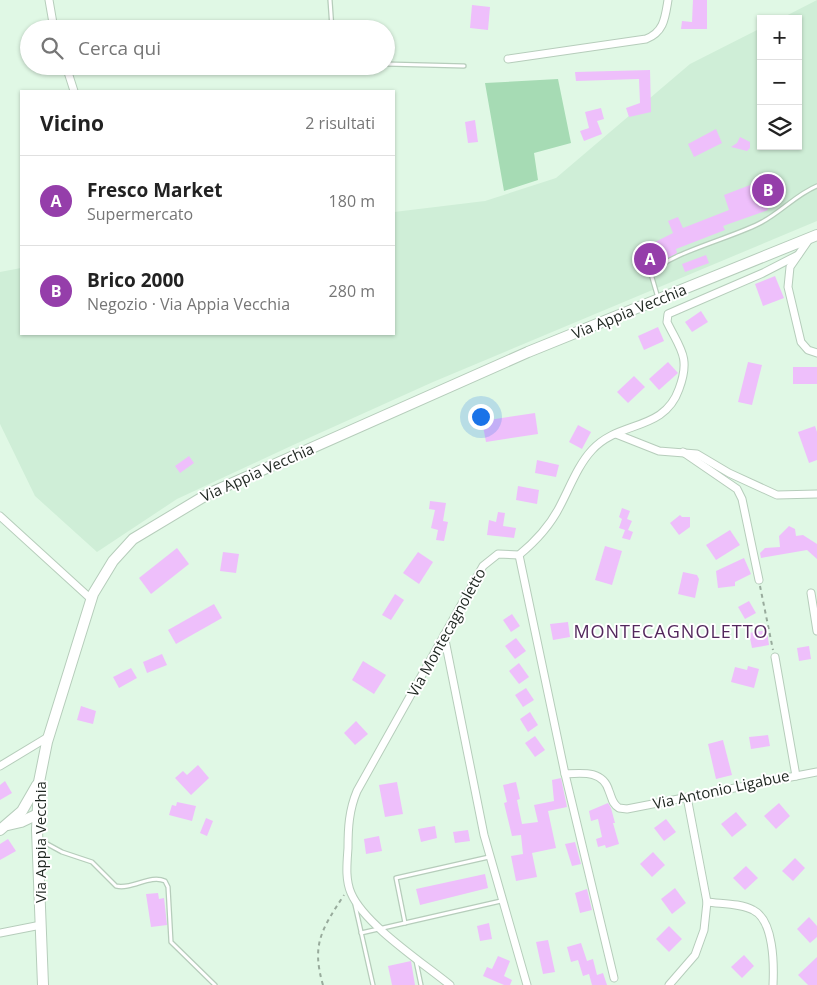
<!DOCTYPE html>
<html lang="it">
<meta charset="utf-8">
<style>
body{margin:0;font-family:"Open Sans",sans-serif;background:#f6f6f6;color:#222}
.controls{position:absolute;right:15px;top:15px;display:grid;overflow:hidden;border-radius:0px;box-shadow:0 1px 4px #0004}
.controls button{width:45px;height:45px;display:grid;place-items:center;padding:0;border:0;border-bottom:1px solid #e0e0e0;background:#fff;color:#222;font:25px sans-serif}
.you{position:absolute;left:480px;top:416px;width:18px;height:18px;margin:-12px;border:4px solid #fff;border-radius:50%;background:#1a73e8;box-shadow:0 0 0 8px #1a73e833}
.badge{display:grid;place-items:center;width:32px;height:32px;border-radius:50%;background:#953eaa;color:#fff;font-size:16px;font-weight:700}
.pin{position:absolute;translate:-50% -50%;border:2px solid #fff;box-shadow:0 1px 5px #0006}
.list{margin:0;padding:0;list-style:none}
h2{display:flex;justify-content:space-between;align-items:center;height:65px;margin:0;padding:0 20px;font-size:21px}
h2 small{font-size:16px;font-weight:400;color:#767676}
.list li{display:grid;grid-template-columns:32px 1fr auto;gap:15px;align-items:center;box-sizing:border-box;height:90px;padding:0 20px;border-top:1px solid #e0e0e0}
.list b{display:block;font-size:19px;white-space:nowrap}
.list p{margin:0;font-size:16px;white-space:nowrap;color:#767676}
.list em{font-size:16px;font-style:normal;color:#767676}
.icon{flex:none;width:28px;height:28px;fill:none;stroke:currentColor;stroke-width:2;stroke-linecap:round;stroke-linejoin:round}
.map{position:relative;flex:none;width:817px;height:985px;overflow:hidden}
.search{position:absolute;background:#fff;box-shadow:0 1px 4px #0004;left:20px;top:20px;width:375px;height:55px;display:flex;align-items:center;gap:12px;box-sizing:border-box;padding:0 18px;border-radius:28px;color:#767676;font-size:19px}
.panel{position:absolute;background:#fff;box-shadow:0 1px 4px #0004;left:20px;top:90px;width:375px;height:245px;border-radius:0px}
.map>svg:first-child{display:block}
.built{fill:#cfeed7}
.green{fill:#a6dbb4}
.building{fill:#eebffb}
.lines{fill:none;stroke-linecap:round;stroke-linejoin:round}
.lane-casing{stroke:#b6cdbb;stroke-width:5.5}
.street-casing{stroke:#b6cdbb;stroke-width:9}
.secondary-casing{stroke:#b6cdbb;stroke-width:12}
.path{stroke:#98ab9c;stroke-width:2;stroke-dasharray:4 4;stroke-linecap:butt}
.lane{stroke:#fff;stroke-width:3}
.street{stroke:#fff;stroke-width:7}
.secondary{stroke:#fff;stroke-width:10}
.labels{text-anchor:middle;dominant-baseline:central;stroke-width:4;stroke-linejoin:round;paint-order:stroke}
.street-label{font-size:15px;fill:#1e2620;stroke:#fff}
.quarter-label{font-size:18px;letter-spacing:1px;fill:#53285d;stroke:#fff}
</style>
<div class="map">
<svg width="817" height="985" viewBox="0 0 817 985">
<rect width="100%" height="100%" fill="#e0f8e5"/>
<path class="built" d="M817,0V221L433,382L291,446L177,499L97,552L35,496L0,424V272L21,268V334H394V212L485,201L556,178L690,64L761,28V146H798V19H780Z"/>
<path class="green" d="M558,79L571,143L534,153L538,180L504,191L485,83Z"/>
<g class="building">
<path d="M693,0H707V29H681L682,21L692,22Z"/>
<path d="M472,5L490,7L488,30L470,28Z"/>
<path d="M650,70L651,112L629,117L626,108L640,103L639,79L576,81L575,72Z"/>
<path d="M601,108L604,119L597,121L602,134L584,141L580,131L589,128L585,112Z"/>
<path d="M475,120L478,142L468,143L465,122Z"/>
<path d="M716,129L722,143L694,157L688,144Z"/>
<path d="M740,137L750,142V148L747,151L731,147L737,143Z"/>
<path d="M758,182L768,210L723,226L725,230L676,249L677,253L653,267L643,248L673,233L668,221L678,217L683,228L729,210L724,195Z"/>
<path d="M706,255L709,263L685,272L682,264Z"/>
<path d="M775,276L784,298L763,306L755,284Z"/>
<path d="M701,311L708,322L692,332L685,322Z"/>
<path d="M658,327L664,341L644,350L638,336Z"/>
<path d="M668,362L678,373L659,390L649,379Z"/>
<path d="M748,362L762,365L752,405L738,402Z"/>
<rect x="793" y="367" width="24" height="17"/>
<path d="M634,376L645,387L628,403L617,392Z"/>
<path d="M535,413L538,434L486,442L482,421Z"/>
<path d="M578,425L591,432L582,449L569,442Z"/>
<path d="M815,426L817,432V460L809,463L798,432Z"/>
<path d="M189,456L194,463L180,473L175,466Z"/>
<path d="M537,460L559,465L556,477L535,473Z"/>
<path d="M518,486L539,490L537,504L516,500Z"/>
<path d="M430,501L446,503L443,521L448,522L444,541L436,540L438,530L431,528L435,510L429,509Z"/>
<path d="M622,508L630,511L627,519L632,521L628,530L633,532L630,540L622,538L625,530L619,528L622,519L619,517Z"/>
<path d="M498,512L505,513L503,526L516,528L514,538L487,535L489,520L496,522Z"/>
<path d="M680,515L682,517H690V527L679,535L670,523Z"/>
<path d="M789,526L795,529L796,536L803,535L817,544V559L807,550L761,558L760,553L765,548L780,547L779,536Z"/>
<path d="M730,530L740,545L716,560L706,545Z"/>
<path d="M605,546L622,551L612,585L595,580Z"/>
<path d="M177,548L189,564L151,594L139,578Z"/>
<path d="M223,552L239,554L236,573L220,571Z"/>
<path d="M418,552L433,562L419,584L403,573Z"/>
<path d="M744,558L751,574L735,582V586L718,588L716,571Z"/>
<path d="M683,572L697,575L699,579L695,598L678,594Z"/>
<path d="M395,594L404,600L391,620L382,615Z"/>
<path d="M749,601L756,613L745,619L738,607Z"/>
<path d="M214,604L222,618L176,644L168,630Z"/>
<path d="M512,614L520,626L511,632L503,620Z"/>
<path d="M568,622L570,637L553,640L550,624Z"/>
<path d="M767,630L769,645L752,648L749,633Z"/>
<path d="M516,638L526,651L515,659L505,646Z"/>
<path d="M809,646L811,659L799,661L797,648Z"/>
<path d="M162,654L167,665L147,673L143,662Z"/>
<path d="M363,661L386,675L374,694L352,680Z"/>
<path d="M519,663L529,677L519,684L509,671Z"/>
<path d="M748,666L759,669L754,688L731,682L735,667L747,670Z"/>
<path d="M131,668L137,678L119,688L113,677Z"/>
<path d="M526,688L534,700L523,707L515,695Z"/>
<path d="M81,706L96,711L93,724L77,720Z"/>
<path d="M530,712L538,725L528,732L520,719Z"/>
<path d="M356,721L368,734L355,745L344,733Z"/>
<path d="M768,735L770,746L751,749L749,737Z"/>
<path d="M535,736L545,750L535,757L525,743Z"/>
<path d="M723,740L732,775L716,779L708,744Z"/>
<path d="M198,765L209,778L191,795L175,778L183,771L187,775Z"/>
<path d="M561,778L567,807L548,811L556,848L532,853L537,877L516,881L511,856L523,854L521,835L512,836L504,803L507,802L503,785L516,782L520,799L517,800L522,824L538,822L534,805L554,801L552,780Z"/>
<path d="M5,781L12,793L0,800V785Z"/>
<path d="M397,782L403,814L385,817L379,785Z"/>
<path d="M177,802L196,806L192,821L169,815L172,805L176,806Z"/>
<path d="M608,803L611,808L615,823H613L619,844L606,848L605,845L598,847L596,839L602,837L598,819L591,821L589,811Z"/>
<path d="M779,803L790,816L776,829L764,816Z"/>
<path d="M736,812L747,825L732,837L721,824Z"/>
<path d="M206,818L213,821L207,836L200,833Z"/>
<path d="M666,819L676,832L664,841L654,828Z"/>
<path d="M435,826L437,838L421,842L418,829Z"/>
<path d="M468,830L470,841L455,843L453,832Z"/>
<path d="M379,836L382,851L366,854L364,839Z"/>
<path d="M8,839L16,851L0,860V844Z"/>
<path d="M575,842L581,864L572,866L565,844Z"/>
<path d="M653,852L665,865L652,877L640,864Z"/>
<path d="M795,858L805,868L793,881L782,871Z"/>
<path d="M746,866L758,878L745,890L733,878Z"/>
<path d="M485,874L488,888L420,905L416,889Z"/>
<path d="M675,888L686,903L672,914L661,899Z"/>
<path d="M587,889L592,910L580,913L575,893Z"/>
<path d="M158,893L159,899L164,898L167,925L151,927L146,894Z"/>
<path d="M809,917L817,926V937L810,943L797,929Z"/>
<path d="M489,923L492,939L480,941L477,926Z"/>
<path d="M669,926L682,939L669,952L656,939Z"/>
<path d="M548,940L555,972L543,974L536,942Z"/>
<path d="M581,943L587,961L593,959L597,975L603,973L607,985H592L589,974L583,976L578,960L571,962L567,947Z"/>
<path d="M744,955L754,966L742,978L731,967Z"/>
<path d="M498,956L510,961L504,976L512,980L510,985H504L483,976L487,967L492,969Z"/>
<path d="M817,957V985H808L798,975Z"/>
<path d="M411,961L415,985H392L388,966Z"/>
</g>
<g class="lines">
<g class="lane-casing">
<g id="lane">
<path d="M330,0L332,29"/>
<path d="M386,64L464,66"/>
<path d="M658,298L651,274C667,253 736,237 762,222C781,212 797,194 817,186"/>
<path d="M40,840L62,852L92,862L116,886C132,890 150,874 165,881L168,887L171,942L215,985"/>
<path d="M355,905L373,985"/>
<path d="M405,923L396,878L489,857"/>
<path d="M361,933L501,901"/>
<path d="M416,961L421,985"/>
</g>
</g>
<g class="street-casing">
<g id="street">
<path d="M49,0L54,29"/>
<path d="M508,59L646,39C664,32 665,18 668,0"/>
<path d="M66,66L74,91"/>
<path d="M810,238L790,267L788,287L801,342L808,350L817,353"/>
<path d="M616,434L659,451L697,454L729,473L777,495L817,494"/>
<path d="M683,452L737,489L742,499L759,580"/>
<path d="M0,516L91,599"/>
<path d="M519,555L565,774C582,773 603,770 609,791C612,798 612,804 619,808L627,809L796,776L775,657"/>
<path d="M811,593L817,631"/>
<path d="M444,635L484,835L527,985"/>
<path d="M0,766L48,737"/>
<path d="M565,774L614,978"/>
<path d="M796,776L817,772"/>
<path d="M707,902C721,904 740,903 753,910C774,920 774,965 773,985"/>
<path d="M0,933L41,925"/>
<path d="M450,985C423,963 364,924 351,893C345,879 347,863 348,848C348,828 349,810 357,791L483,566L498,554L519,555C536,541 550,526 560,506C570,487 578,465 592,450C619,420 664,432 679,389C691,357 680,349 667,322L668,314L763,273L798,255"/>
<path d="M669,985L695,955L704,930L707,902L687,797"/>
</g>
</g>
<g class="secondary-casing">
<g id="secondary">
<path d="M8,825L21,822L38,814"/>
<path d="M0,830L22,811L37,785"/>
<path d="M43,985L37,830L39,782L47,742L93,594L113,561L133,539L208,494L528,352L817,235"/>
</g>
</g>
<g class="path">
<path d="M760,586L773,650"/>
<path d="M323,985C311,944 322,929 344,895"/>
</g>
<use href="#lane" class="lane"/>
<use href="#street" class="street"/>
<use href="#secondary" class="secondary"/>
</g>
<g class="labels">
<g class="street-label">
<text transform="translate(629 311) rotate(-22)">Via Appia Vecchia</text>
<text transform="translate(257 472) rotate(-24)">Via Appia Vecchia</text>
<text transform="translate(446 632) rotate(-61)">Via Montecagnoletto</text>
<text transform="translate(721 789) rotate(-12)">Via Antonio Ligabue</text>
<text transform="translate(40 842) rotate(-90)">Via Appia Vecchia</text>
</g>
<g class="quarter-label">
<text x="671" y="631">MONTECAGNOLETTO</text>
</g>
</g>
</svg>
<div class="controls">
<button>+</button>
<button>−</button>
<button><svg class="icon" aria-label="layers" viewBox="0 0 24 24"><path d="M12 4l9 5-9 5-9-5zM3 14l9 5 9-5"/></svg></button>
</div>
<div class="you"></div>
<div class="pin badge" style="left:650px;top:259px">A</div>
<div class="pin badge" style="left:768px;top:190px">B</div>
<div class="search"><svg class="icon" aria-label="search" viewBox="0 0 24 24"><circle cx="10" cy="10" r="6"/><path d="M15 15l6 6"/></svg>Cerca qui</div>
<section class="panel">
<h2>Vicino<small>2 risultati</small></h2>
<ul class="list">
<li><span class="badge">A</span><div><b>Fresco Market</b><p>Supermercato</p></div><em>180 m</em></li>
<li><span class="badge">B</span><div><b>Brico 2000</b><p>Negozio · Via Appia Vecchia</p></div><em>280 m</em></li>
</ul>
</section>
</div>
